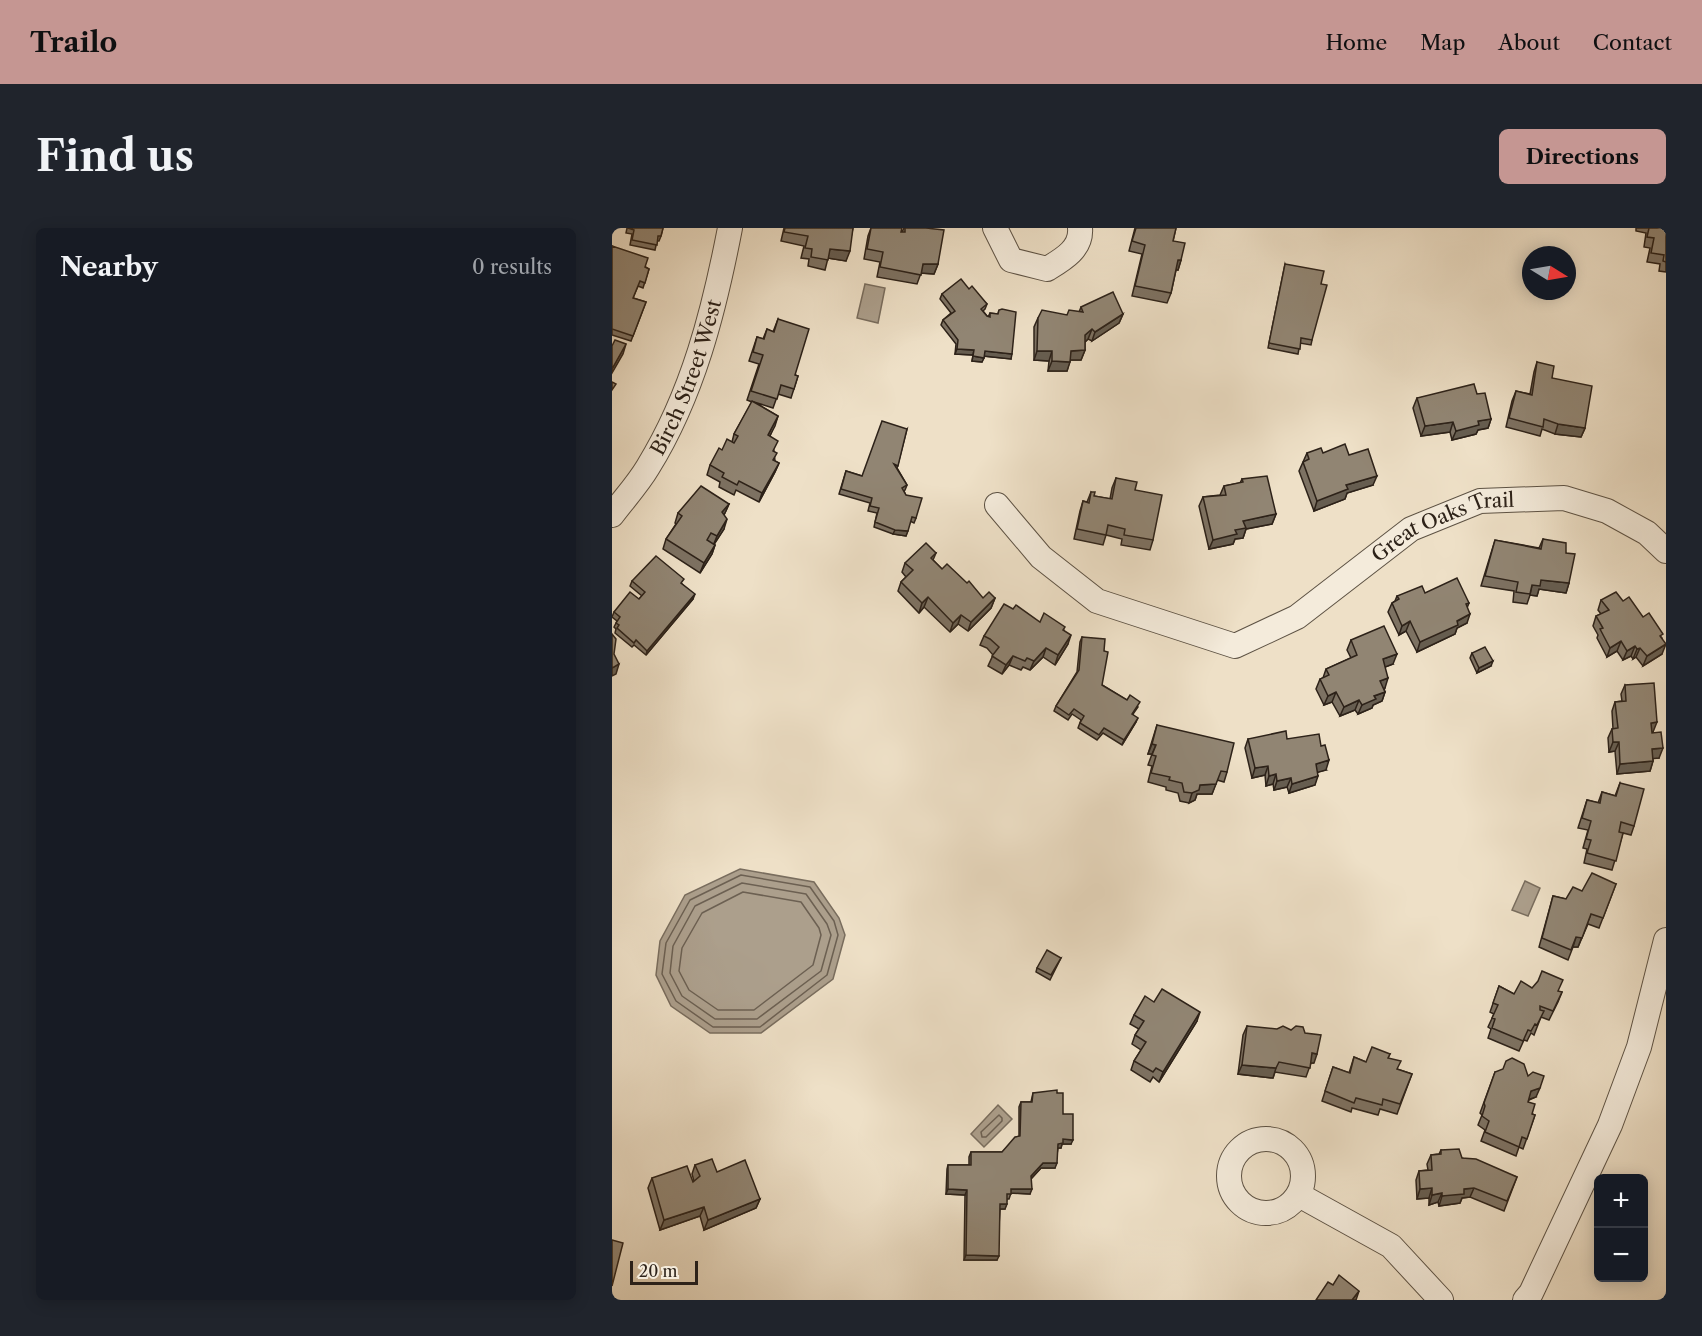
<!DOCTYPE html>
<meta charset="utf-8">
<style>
body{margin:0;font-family:"Libre Caslon Text",serif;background:#20242c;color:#f1f3f6}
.controls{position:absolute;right:18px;bottom:18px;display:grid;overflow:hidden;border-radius:9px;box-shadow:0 3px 15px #0003}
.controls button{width:54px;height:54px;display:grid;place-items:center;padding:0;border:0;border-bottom:2px solid #363941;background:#171b24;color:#f1f3f6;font:30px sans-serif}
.compass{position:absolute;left:910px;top:18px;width:54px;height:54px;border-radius:50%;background:#171b24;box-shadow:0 3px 15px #0003;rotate:101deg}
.scale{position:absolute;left:18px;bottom:15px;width:68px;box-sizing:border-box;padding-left:6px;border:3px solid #2d2219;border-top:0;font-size:16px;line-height:21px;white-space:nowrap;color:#2d2219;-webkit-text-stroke:4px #f4ebdb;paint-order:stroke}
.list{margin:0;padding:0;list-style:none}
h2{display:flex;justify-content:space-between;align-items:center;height:78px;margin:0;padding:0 24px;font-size:26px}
h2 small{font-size:20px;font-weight:400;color:#9ea1a6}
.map{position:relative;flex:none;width:1054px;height:1072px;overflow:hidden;border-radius:9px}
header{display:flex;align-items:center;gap:36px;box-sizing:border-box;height:84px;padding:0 30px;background:#c59692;color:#111}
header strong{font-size:28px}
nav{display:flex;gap:33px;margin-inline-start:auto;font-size:21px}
.intro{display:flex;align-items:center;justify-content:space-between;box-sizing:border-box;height:144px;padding:0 36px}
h1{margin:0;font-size:42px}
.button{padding:15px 27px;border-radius:9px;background:#c59692;color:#111;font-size:21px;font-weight:700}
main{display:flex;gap:36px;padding:0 36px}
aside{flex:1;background:#171b24;border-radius:9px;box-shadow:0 3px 15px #0003}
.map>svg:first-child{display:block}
.water{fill:#ac9f8c;stroke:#796d5e;stroke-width:1.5}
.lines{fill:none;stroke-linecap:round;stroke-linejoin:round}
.shore{stroke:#6c6052;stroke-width:1.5}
.minor-casing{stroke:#5d5244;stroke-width:26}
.minor{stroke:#f4ebdb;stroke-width:24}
.wall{fill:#7d7263;stroke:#2d2219;stroke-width:1.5}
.shaded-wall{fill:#665d50;stroke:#2d2219;stroke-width:1.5}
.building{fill:#918573;stroke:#2d2219;stroke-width:1.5}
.labels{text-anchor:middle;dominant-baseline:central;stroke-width:4.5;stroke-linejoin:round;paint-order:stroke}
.street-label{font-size:20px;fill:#2d2219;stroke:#f4ebdb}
</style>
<header>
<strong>Trailo</strong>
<nav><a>Home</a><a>Map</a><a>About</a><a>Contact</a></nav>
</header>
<div class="intro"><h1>Find us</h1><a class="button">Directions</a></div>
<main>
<aside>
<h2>Nearby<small>0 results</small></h2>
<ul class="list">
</ul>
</aside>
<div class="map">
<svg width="1054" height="1072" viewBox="0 0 1054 1072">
<rect width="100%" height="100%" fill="#eee0c7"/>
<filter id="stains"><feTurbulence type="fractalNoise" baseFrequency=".00333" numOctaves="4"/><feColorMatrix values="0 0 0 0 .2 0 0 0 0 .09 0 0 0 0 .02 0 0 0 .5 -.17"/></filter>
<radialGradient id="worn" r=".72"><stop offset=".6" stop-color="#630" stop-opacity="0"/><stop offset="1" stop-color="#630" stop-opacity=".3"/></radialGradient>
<g class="water">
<path d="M253,56L273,60L266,95L245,90Z"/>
<path d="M128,641L202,654L227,690L233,707L221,751L149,805H98L59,778L44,747L48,713L73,667Z"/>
<path d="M913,653L928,660L916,688L900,682Z"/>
<path d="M386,877L400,891L372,919L359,906Z"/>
</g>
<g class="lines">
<g class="shore">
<path d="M129,647L198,659L222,693L226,707L215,747L148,799H101L64,773L50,746L54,715L78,672Z"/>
<path d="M130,655L194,666L215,696L219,707L209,743L145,791H103L70,768L58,745L61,718L83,678Z"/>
<path d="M131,664L189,674L207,700L209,707L201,737L142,782H106L77,762L67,743L70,720L90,685Z"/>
<path d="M387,887L390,890V893L374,909H370L369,904Z"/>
</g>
<g class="minor-casing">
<g id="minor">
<path d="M383,0L399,32L435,41C450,32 470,21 468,0"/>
<path id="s1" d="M385,277L429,329L485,373L623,418L685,389L799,301L868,273L952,270L995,283L1035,305L1054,323"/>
<path id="s2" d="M0,287C12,271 26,256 36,239C81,166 102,83 118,0"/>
<circle cx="654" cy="948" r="37"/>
<path d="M687,967L779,1018L829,1072"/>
<path d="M913,1072L919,1065L998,897L1027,819L1054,712"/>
</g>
</g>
<use href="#minor" class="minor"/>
</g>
<g class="wall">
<path d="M15,0H51L49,8L47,13H45L43,22L18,17L20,6L14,5Z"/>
<path d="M172,0H241L234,33L216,30L213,42L196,38L197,31L189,30L192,18L169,13Z"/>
<path d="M259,0L290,4L292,0H314L326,36L322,46L309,45L305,56L265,49L268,34L252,31L256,8Z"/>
<path d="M523,0H564L561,13L569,32L566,42H564L559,65L555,75L520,68L530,26L517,23Z"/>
<path d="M1024,0H1054V44L1047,43L1048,36L1035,34L1038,20L1032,19L1034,5L1024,3Z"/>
<path d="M0,18L37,41L31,60L26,58L21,70L34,74L19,113L0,107Z"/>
<path d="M673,36L700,112L699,117L688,115L686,126L656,120Z"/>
<path d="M357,61L375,76L373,81L371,83L375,88L376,89L378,85L386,86L387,82L399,131L372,128L370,134L360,133L361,127L343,126L344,116L329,97L331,92L339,85L328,71L330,66Z"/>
<path d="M469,79L511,86L507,95L480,113L476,111L473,114V122L469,132H458L455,143H436L437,133L422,132V99L426,90L455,87L467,84Z"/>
<path d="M166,91L183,147L186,148L179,170L166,166L161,180L142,174L166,188L158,208L162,223L163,233L167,235L163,244L147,274L124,262L122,267L107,259L108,254L95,247L98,237L110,222L120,214L122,206L140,174L135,172L147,136L137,133L145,109L151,111L155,101L161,104Z"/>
<path d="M925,134L940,150L973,200L969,209L943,206L930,201L928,208L894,199L900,173L904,163L918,166L922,144Z"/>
<path d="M865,166L879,191L876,200L866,202L864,206L840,212L838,204L809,208L801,180L805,170Z"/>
<path d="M295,201L285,240L295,257L293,262L292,263L304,290L302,295L298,293L294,308L281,306L262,299L265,285L256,283L258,275L227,266L234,243L250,248Z"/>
<path d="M695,225L737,227L761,257L735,265L733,271L702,283L687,243Z"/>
<path d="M504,250L523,262L541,312L538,322L509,317L510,311L494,307L491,317L462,311L468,283L471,273L475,274L479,264L482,268L498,271L500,260Z"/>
<path d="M630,251L664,286L660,296L634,301L631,310L623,311L621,316L597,321L587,278L591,269L608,267L612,258L628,255Z"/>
<path d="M117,276L112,287V301L102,316L103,317L100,326L88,345L51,321L54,311L64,296L63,295L66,285Z"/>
<path d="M931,311L954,325L957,355L954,365L927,361L925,368L918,367L915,376L901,374L902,363L869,358L883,312L927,320Z"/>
<path d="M324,325L321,332L330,341L371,370H383L379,380L356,403L346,396L338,404L312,379L307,385L286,363L289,354L294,349L290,344L293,335Z"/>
<path d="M20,353L70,356L81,371L34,427L22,417L20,419L3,405L4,401L2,399L5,393L0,389L2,384L27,371L30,368L18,358Z"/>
<path d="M813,365L857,375L855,380V395L845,400L843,406L805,424L794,403L787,407L776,384L780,375L783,373L785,368Z"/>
<path d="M989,372L1011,373L1031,389L1050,410V426L1031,438L1024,429L1021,431L1019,428L1011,432L1005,423L995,429L985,410L986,407L981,398L984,388L989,386L986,382Z"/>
<path d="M428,394L452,402L456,416L443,437L431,429L418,442L411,439L409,442L397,437L390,446L376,438L381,427L375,420L368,417L372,408Z"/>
<path d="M470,409L492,423L490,457L526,479L521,486L524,494L510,517L491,505L485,512L466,500L469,492L460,486L456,492L442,483L444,478L465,444L468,414Z"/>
<path d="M739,412L781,436L773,439V460H772L773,464L770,473L761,477L760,480L746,486L743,482L728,488L720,474L712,477L704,461L708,451L711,450L714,441L739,430L735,422Z"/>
<path d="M860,425L879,438L865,445L858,430Z"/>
<path d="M1013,457L1041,504H1040L1047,530H1041V533L1038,543L1005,546L1003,523L997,524L996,510L1000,501H1001L1000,483L1003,474L1010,473L1009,466Z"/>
<path d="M545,497L615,544L612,554L605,552L600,566H585L583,572L577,575L568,573L566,565L554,562V559L536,554L540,538L536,537L540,526H536Z"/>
<path d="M636,511L714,542L705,544L703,557L677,565L675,559L662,562L661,556L654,558L653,547L640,550L633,520Z"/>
<path d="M1008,555L1022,598L1019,607L1011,605L1000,642L972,635L975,621L971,620L976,602L966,600L975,572L986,575L990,564L1003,568Z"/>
<path d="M1004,656L987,700L976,696L966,719H961L956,732L927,719L941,668L954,671L970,663Z"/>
<path d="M449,730L438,752L424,744L425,740Z"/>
<path d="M887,758L902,766L920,760L950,764L946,774L937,792L929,789L922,807L919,805L915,813L912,812L907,823L876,810L879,801L876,799L882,786L878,784Z"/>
<path d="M542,774L585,793L547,854L541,849L538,854L519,842L522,833L529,822L520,816L523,807L527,801L518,796L522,787Z"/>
<path d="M635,798L702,835H699L694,849L663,844L661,850L626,846L631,807Z"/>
<path d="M778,826L776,830L785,841L800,846L785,886L768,881L766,887L740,880L739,884L710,873L721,839L737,845L742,829L754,834Z"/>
<path d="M883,844L924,869L917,872L916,874L920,886L923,887L911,921L907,919L904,928L869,913L873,902L866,897L870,887L868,885Z"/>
<path d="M421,865H445L459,916H450L449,920H446L443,940H429L419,951L418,966L399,965L397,971H395L393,981H388L385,1032H352L353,967L334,966L335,941L336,937H357V929L359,924H390L407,909V879L409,874H419Z"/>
<path d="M829,922L850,930L905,949L892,983L858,969L850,970L848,975L827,978L826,974L817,977V970L805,971L804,952L807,943L816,942L815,936L819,927L827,926Z"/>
<path d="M83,937L105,944L148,971L144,980L92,1002L88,988L48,1002L36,960L40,950L81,954L82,953L80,946Z"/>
</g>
<g class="shaded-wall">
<path d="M218,21L238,23L234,33L215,30Z"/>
<path d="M566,32H569L566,42L562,41Z"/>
<path d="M311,36H326L322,46L308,45Z"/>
<path d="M511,86L507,95L480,113L483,104Z"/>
<path d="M480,101L476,111L470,117L473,107Z"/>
<path d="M14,116L11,126L0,145V141Z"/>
<path d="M345,121L362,122L361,127L343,126Z"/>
<path d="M473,122L469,132H455L459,123Z"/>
<path d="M373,123L400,126L399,131L371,128Z"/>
<path d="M425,123H440L437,133L422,132Z"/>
<path d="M361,128L372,130L370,134L360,133Z"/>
<path d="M440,133L458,134L455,143H436Z"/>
<path d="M166,188L163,198L153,217L156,207Z"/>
<path d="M879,191L876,200L866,202L864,206L840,212L844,203L866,193Z"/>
<path d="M841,194L838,204L809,208L813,198Z"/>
<path d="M946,196L973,200L969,209L943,206Z"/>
<path d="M167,235L163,244L147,274L150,265Z"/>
<path d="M765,248L761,257L735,265L733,271L702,283L705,273L734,257Z"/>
<path d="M117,276L113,285L107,294L110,284Z"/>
<path d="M664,286L660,296L634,301L631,310L623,311L621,316L597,321L601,312L623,302L631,293Z"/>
<path d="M115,291L112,301L101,318L105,308Z"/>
<path d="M283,302L296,303L294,308L281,306Z"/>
<path d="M103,317L100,326L88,345L92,335Z"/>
<path d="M929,352L957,355L954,365L927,361L925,368L918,367L920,357Z"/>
<path d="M83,366L81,371L34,427L35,423Z"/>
<path d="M316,369L312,379L307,385L310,375Z"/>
<path d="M383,370L379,380L356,403L359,394Z"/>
<path d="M858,386L855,395L845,400L843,406L805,424L808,414Z"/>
<path d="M349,387L346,396L338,404L341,395Z"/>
<path d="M798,393L794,403L787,407L790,398Z"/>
<path d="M459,407L456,416L443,437L446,427Z"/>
<path d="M1009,413L1005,423L995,429L998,420Z"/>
<path d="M1054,416L1050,426L1031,438L1035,428Z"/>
<path d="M1023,418L1019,428L1011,432L1015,423Z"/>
<path d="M434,420L431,429L418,442L422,433Z"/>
<path d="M1028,420L1024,429L1021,431L1025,421Z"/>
<path d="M785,426L781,436L768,441L771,431Z"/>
<path d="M401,428L397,437L390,446L394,437Z"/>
<path d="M881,433L879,438L865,445L867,440Z"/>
<path d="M7,436L4,446L0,448V440Z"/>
<path d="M776,450L773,460L765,463L768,453Z"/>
<path d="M724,464L720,474L712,477L716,468Z"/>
<path d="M773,464L770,473L761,477L760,480L746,486L750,477L762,468Z"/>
<path d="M747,472L743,482L728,488L732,479Z"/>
<path d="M526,490L524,494L510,517L512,512Z"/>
<path d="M1045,494L1041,504H1036L1039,495Z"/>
<path d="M1001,514H1007L1003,523L997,524Z"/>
<path d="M540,516L544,517L540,526H536Z"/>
<path d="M1051,520L1047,530L1037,531L1040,521Z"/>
<path d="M717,532L714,542L700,546L704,536Z"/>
<path d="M1041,533L1038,543L1005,546L1008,536Z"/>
<path d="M656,538L653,547L640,550L643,540Z"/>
<path d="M664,546L661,556L654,558L657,548Z"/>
<path d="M706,548L703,557L677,565L680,556Z"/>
<path d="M679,550L675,559L662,562L665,553Z"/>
<path d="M604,556L600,566H585L583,572L577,575L580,565L588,557Z"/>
<path d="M979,686L966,719H961L964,709Z"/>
<path d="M588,784L585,793L547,854L551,844Z"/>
<path d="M700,825L705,826L702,835H697Z"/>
<path d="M630,837L664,840L661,850L626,846Z"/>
<path d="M928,860L924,869L915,872L919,863Z"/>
<path d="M451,911L461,912L459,916H450L449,920H444L446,916Z"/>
<path d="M431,935H445L443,940H429L417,953L419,948Z"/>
<path d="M820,960L817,970L805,971L808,961Z"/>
<path d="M862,960L858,969L850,970L848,975L827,978L830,968L852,961Z"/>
<path d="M336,961L355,962L353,967L334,966Z"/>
<path d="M399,961H420L418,966L398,965Z"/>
<path d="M830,965L826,974L817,977L820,967Z"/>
<path d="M148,971L144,980L92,1002L96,992Z"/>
<path d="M388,976H395L393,981H386Z"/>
<path d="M92,979L88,988L48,1002L52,992Z"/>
<path d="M354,1027L387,1028L385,1032H352Z"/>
<path d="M747,1063L744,1072H740Z"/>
</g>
<g class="building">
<path d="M16,0H51L49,8H46L45,17L20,12L22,2Z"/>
<path d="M173,0H241L238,23L218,21L216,32L199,29L200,21L193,20L196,8L172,4Z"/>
<path d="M259,0H290L289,4H293V0H314L332,2L326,36H311L309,47L268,39L271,24L255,21Z"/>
<path d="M524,0H564L561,13L573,15L569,32H566L559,65L523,58L533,17L520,13Z"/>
<path d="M1037,0H1054V34L1051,33L1052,27L1039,25L1042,10L1035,9Z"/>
<path d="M0,18L36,30L33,39L37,41L33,55L28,53L21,70L34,74L21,108L0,101Z"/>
<path d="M673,36L712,43L709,56L715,57L700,112L689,110L688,121L657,115Z"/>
<path d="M349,51L357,61L360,58L375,76L369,81L375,88L378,89V85L386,86L387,82L390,81L404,84L400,126L373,123L372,130L361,128L362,122L345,121L346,112L331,92L343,83L330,66Z"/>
<path d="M501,64L511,86L483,104L480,101L473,107V122L459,123L458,134L440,133V123H425L426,90L430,82L455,87L457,82L471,84L469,79Z"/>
<path d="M166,91L197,101L183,147L186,148L182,161L169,157L165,171L139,163L151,127L141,124L145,109L152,111L155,101L162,104Z"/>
<path d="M3,112L14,116L0,141V118Z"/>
<path d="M925,134L942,138L940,150L980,158L973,200L946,196L932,191L931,199L897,190L904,163L920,167Z"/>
<path d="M0,154L4,156L0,162Z"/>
<path d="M862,156L865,166L873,165L879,191L866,193L867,197L844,203L841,194L813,198L805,170Z"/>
<path d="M140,173L166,188L156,207L166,213L161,223L165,225L161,232L167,235L150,265L127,253L125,257L110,249L112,245L98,237L107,220L110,222L115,211L122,215L126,208L122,206Z"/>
<path d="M270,193L295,201L286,238L282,236L295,257L290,260L294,267L310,270L304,290L300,289L296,303L283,302L263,294L267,280L258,278L260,270L229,261L234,243L250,248Z"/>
<path d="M733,216L737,227L756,221L765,248L734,257L736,261L705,273L691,234L697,231L695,225L709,220L711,225Z"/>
<path d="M655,248L664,286L631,293L634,300L623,302L625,306L601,312L591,269L614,267L612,258L631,254L630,251Z"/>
<path d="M504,250L525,254L523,262L550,267L541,312L512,307L513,301L496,297L494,307L465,301L471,273L477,275L479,264H483L482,268L500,271Z"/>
<path d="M89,258L117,276L110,284L115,291L105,308L99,305L95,312L103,317L92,335L54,311L70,288L66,285Z"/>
<path d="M931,311L954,315V325L963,326L957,355L929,352L928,358L920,357L918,366L904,364L906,354L873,348L883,312L929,321Z"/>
<path d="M314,315L324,325L319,330L330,341L335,336L355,355L357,353L371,370L377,364L383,370L359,394L349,387L341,395L316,369L310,375L289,354L301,342L293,335Z"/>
<path d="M44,328L72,351L69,355L83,366L35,423L24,412L22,415L5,400L7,397L4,395L8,389L2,384L18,364L27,371L33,364L20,353Z"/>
<path d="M845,350L857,375L854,376L858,386L845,393L846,397L808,414L798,393L790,398L780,375L787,371L785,368L810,358L813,365Z"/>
<path d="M1004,364L1011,373L1017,369L1031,389L1037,385L1051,406L1048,408L1054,416L1035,428L1028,420L1025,421L1023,418L1015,423L1009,413L998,420L988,401L991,400L984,388L997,382L989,372Z"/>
<path d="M392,376L401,381L404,377L428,394L432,385L453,399L451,402L459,407L446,427L434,420L422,433L415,430L413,433L401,428L394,437L380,428L387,419L378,411L372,408Z"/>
<path d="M772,398L785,426L771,431L776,450L768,453L773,464L762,468L764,471L750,477L747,472L732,479L724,464L716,468L708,451L717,447L714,441L745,427L739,412Z"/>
<path d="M0,406L4,411L2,426L7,436L0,440Z"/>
<path d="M470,409L493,411L492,423L496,424L490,457L515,472L518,467L528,474L520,486L526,490L512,512L492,500L487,507L468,495L472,488L462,481L457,487L444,478L467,442Z"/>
<path d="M873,419L881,433L867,440L860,425Z"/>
<path d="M1042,455L1045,494L1039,495L1040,505L1049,504L1051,520L1040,521L1041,533L1008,536L1007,514H1001L1000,501L1006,500L1003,474L1014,473L1013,457Z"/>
<path d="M545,497L622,515L615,544L609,543L604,556L588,557L587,562L580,565L572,564L570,555L557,552L558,549L539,545L544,528L540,527L544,517L540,516Z"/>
<path d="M674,503L675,511L707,506L709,518L713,517L717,532L704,536L706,548L680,556L679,550L665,553L664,546L657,548L656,538L643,540L636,511Z"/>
<path d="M1008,555L1032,561L1022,598L1009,594L1007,604L1011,605L1004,633L975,625L979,612L974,611L979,593L970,590L975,572L988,575L990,564L1004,568Z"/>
<path d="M980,645L1004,656L991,690L979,686L970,710L964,709L959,722L930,710L941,668L954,671L961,659L970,663Z"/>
<path d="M435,722L449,730L439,747L425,740Z"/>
<path d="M930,743L951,752L946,763L950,764L941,783L928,778V782L932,783L925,797L923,796L919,803L916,802L911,813L880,800L883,791L880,790L886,777L881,775L887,758L902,766L909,753L920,760L926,753Z"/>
<path d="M550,761L588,784L551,844L544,840L541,844L522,833L534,814L523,807L532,793L522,787L533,768L542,774Z"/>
<path d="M635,798L665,801L671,798L679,802L684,798L691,799L693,805L709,807L705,826L700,825L698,840L667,834L664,840L630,837Z"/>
<path d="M760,819L778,826L776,830L789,833L785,841L800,846L788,876L771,871L770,877L744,870L742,875L713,863L721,839L738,845L742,829L754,834Z"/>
<path d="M900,830L912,836L916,848L921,844L932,848L928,860L919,863L916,874L923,876L920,886L923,887L915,911L910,909L907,919L873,904L877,893L870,888L873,878L872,875L883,844L891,841L894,833Z"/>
<path d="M445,862V865H451V886H461V912L451,911V915L446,916L445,935H431L419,948L420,961H399V966H395V976H388L387,1028L354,1027L355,962L336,961V937H359V924H390L403,909L408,908L409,874H420L421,865Z"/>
<path d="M847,921L850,930L864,931L905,949L895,973L862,960L852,961V966L830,968V965L820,967V960L808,961L807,943L820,942L819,927L829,926V922Z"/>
<path d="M100,931L105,944L133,932L148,971L96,992L92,979L52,992L40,950L75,938L81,954L88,948L83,937Z"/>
<path d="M0,1012L11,1015L0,1058Z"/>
<path d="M727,1047L747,1063L740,1072H704L716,1054L721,1057Z"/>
</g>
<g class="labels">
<g class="street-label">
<text stroke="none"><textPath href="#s2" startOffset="158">Birch Street West</textPath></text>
<text stroke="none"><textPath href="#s1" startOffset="528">Great Oaks Trail</textPath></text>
</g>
</g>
<rect width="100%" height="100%" filter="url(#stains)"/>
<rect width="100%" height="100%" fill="url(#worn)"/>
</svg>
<div class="controls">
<button>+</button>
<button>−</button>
</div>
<svg class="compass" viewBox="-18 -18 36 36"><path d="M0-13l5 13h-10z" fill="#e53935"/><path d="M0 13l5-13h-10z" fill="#9ea1a6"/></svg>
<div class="scale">20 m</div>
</div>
</main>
